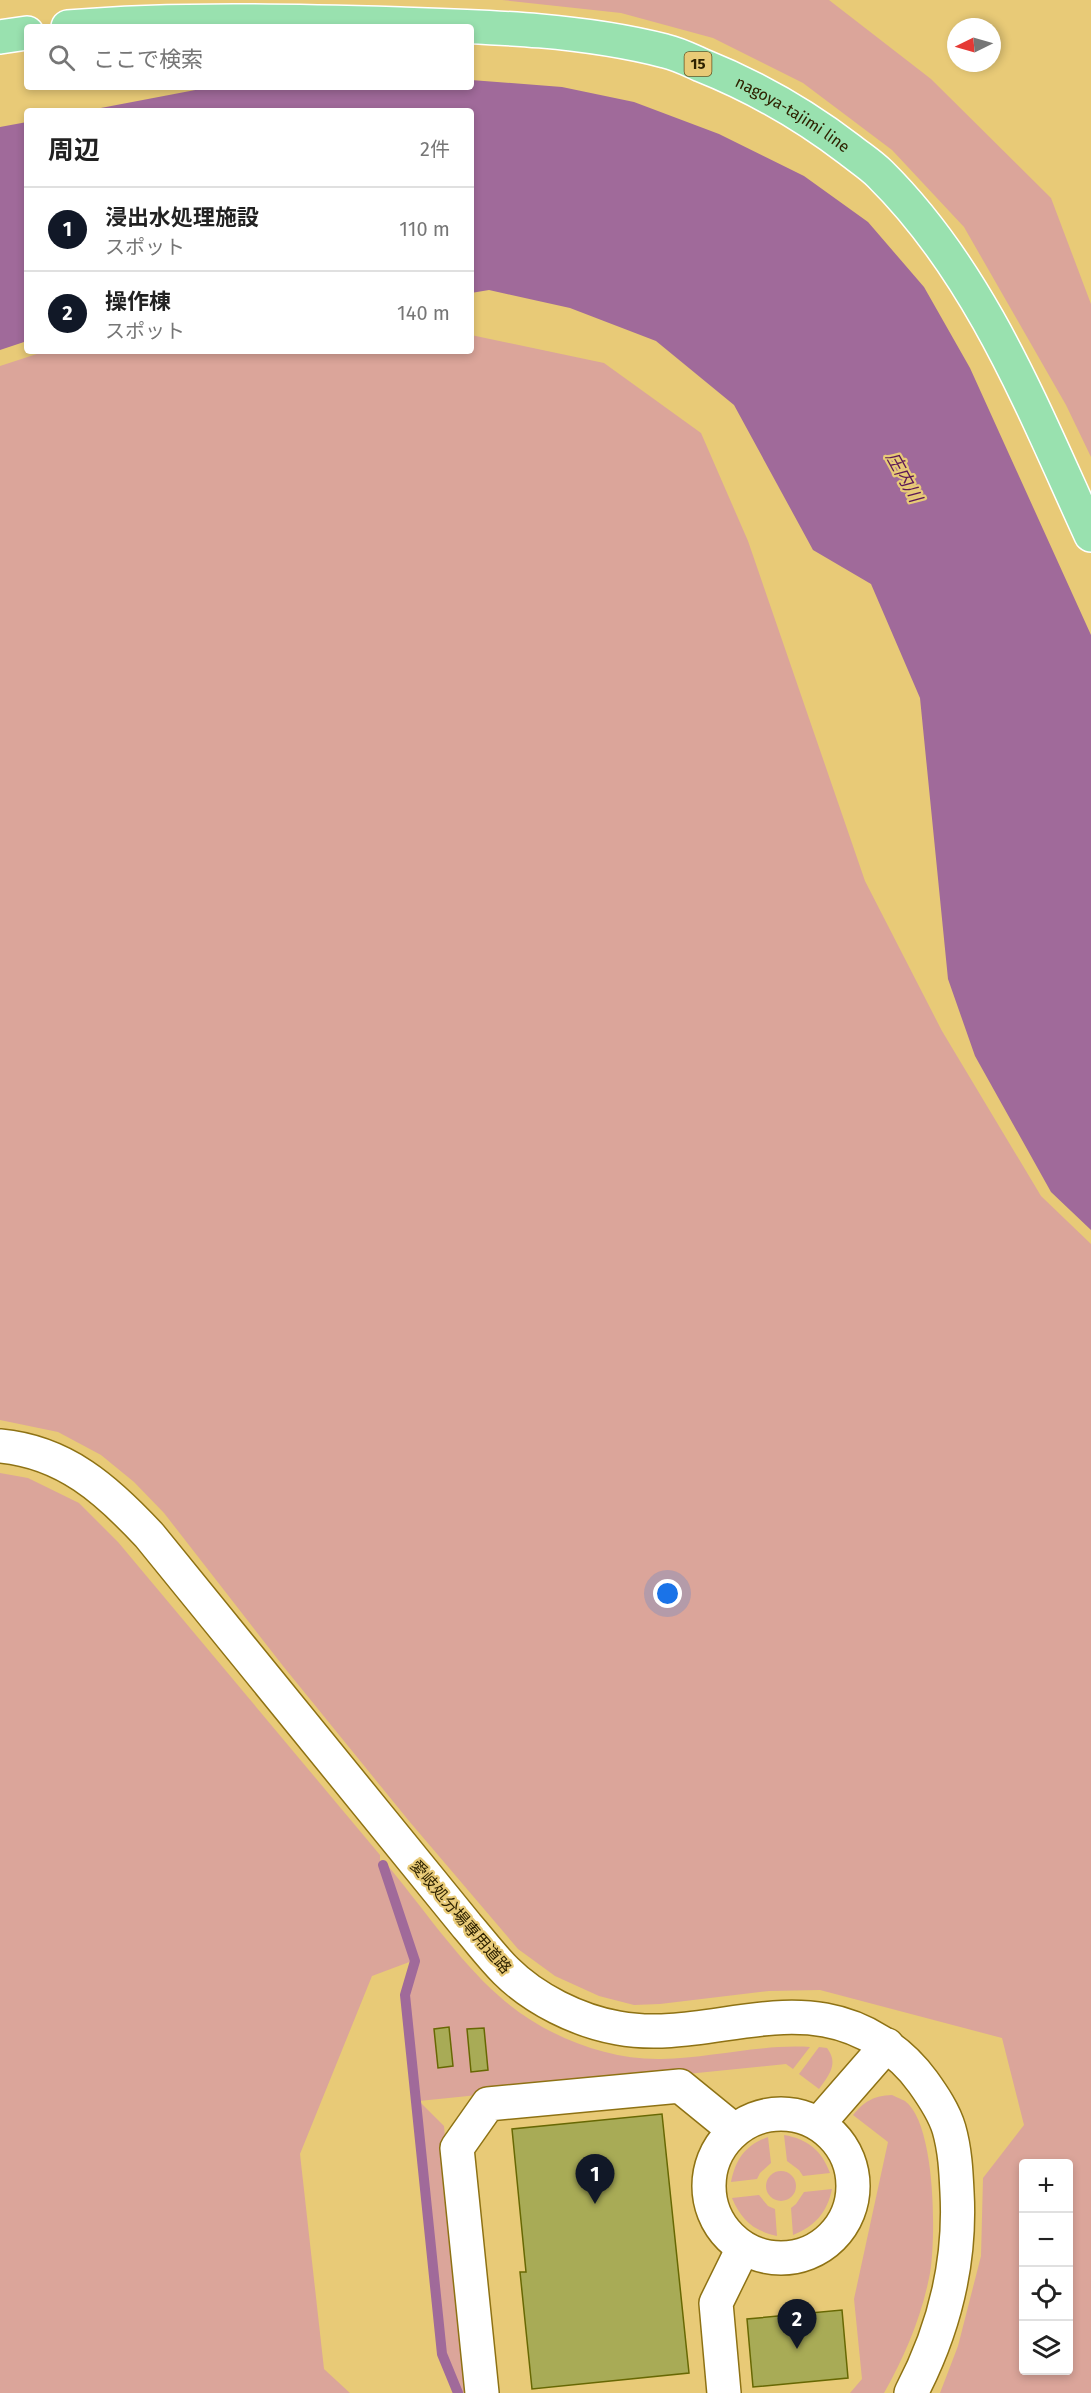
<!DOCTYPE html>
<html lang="ja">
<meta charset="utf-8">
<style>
body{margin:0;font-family:"Fira Sans","Noto Sans JP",sans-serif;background:#f2f2f2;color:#222}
.controls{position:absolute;right:18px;bottom:18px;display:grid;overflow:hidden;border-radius:6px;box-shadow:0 3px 9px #0003}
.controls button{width:54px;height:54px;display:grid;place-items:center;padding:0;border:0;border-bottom:2px solid #e0e0e0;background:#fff;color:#222;font:30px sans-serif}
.compass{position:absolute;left:947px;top:18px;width:54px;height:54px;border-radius:50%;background:#fff;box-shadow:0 3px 9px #0003;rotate:265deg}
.you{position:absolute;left:668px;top:1594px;width:21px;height:21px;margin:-15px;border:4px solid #fff;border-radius:50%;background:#1a73e8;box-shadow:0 0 0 9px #1a73e833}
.badge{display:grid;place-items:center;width:39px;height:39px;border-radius:50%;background:#111827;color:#fff;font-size:20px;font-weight:700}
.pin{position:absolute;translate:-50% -50px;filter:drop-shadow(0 2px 3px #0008)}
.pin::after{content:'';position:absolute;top:32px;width:21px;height:18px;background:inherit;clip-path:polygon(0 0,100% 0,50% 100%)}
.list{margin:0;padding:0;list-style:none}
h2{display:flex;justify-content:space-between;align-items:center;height:78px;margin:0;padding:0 24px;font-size:26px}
h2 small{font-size:20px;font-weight:400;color:#767676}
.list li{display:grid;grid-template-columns:39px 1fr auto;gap:18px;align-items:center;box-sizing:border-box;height:84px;padding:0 24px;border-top:2px solid #e0e0e0}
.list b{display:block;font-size:22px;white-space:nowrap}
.list p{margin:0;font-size:20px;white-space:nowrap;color:#767676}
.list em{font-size:20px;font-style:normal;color:#767676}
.icon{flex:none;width:33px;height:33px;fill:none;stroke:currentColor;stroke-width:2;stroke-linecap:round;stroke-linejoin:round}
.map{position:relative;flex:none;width:1091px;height:2393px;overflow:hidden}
.search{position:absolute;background:#fff;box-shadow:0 3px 9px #0003;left:24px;top:24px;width:450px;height:66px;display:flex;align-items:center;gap:15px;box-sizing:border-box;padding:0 21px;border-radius:6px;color:#767676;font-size:22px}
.panel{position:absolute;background:#fff;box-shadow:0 3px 9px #0003;left:24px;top:108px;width:450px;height:246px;border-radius:6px}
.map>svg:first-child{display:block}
.green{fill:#dba59a;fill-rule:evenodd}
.water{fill:#a06a9a}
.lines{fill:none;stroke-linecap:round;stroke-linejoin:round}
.stream{stroke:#a06a9a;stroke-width:10}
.building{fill:#a8ab56;stroke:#676803;stroke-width:1.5}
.minor-casing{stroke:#8e7214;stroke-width:36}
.major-casing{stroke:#fff;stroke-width:36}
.minor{stroke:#fff;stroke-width:33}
.major{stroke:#99e1af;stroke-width:33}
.labels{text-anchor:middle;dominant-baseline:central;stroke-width:4.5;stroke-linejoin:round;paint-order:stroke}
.shield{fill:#e8ca77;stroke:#665424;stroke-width:1.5}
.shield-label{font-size:15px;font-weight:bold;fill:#2e2200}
.street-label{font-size:16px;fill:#2e2200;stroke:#e8ca77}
.water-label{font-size:18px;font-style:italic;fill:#5c1957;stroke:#e8ca77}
</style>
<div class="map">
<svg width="1091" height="2393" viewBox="0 0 1091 2393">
<rect width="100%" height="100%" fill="#e8ca77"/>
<g class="green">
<path d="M502,0H829L931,79L1051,198L1091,304V457L1066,405L964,227L892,150L803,83L713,38L621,13Z"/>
<path d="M471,335L604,363L701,433L748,541L865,881L942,1031L1041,1196L1091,1244V2393H940L958,2346L981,2256L983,2178L1024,2125L1002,2038L820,1990L769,1991L660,2004L634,2005L599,1996L555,1976L518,1949L409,1821L283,1666L164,1513L134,1482L101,1455L58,1432L0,1420V366L46,351H471ZM1024,2164H1068V2370H1024Z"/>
<path d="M0,1473L28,1478L79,1503L118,1542L380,1855V1863L412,1961L372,1976L300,2154L324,2369L350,2393H0Z"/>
<path d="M384,1861C420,1904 458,1960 499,1996C541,2034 604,2060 661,2059C711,2058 760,2044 810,2047L793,2069L786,2064L419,2101L444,2126L471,2393H462L446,2354L408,1995L418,1960Z"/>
<path d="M819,2047L827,2048C839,2064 829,2075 819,2089L799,2074Z"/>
<path d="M892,2095C896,2097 901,2099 905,2101C936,2124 936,2238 930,2273C922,2316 905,2356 884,2393H850L862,2379L854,2299L888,2142L853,2115C865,2101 873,2096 892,2095Z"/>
<path d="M784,2135C808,2139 822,2151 830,2173L803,2176L799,2170L787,2161Z"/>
<path d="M768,2137L771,2163L760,2173L757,2179L731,2182C736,2158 746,2145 768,2137Z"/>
<circle cx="781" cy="2186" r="15"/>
<path d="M832,2189C827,2213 815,2226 793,2235L791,2208L796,2204L804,2192Z"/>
<path d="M759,2195L768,2206L775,2209L777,2236C754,2231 741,2220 732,2198Z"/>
</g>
<g class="water">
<path d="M471,80L562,87L634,102L719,134L804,176L868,222L924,287L970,368L1091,635V1230L1051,1192L975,1056L948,979L920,698L871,584L813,550L734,405L656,341L570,308L489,290L471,293V111H85L211,87H471Z"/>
<path d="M27,122V341L0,350V127Z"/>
</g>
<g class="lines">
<path class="stream" d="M383,1865L415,1961L405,1995L442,2354L458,2393"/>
</g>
<g class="building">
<path d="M449,2027L453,2066L438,2068L434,2029Z"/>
<path d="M484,2028L488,2070L471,2072L467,2029Z"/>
<path d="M662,2114L689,2373L532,2389L520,2272H526L512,2129Z"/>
<path d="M842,2310L848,2378L753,2387L747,2319Z"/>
</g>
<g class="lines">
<g class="minor-casing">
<g id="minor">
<path d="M0,1446C65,1452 107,1490 149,1535L467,1926C480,1941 492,1957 506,1971C534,1999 578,2021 618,2028C687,2041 756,2008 825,2020C864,2027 900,2050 923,2082C933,2096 944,2112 949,2129C955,2150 956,2171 957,2192C961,2264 944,2330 911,2393"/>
<circle cx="781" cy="2186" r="72"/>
<path d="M819,2123L887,2045"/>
<path d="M482,2393L457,2148L488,2104L680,2086L734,2130"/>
<path d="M724,2393L716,2303L743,2248"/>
</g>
</g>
<g class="major-casing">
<g id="major">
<path id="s1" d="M68,27C178,18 290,21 400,24C489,27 579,29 665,51C678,54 690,60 701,65C756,87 803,114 850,150C860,158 871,165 880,174C981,274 1033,409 1091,535"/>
<path d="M0,37L27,33"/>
</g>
</g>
<use href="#minor" class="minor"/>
<use href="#major" class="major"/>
</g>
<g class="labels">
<rect class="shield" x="684.5" y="52" width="27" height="24" rx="4.5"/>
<g class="shield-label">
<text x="698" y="64">15</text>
</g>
<g class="street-label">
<text stroke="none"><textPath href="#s1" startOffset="742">nagoya-tajimi line</textPath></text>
<text transform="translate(461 1917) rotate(49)">愛岐処分場専用道路</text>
</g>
<g class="water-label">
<text transform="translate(904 477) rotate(61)">庄内川</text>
</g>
</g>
</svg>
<div class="controls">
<button>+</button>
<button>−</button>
<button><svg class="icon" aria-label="locate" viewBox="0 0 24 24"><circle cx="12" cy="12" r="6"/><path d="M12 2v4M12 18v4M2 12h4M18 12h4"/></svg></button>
<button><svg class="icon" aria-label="layers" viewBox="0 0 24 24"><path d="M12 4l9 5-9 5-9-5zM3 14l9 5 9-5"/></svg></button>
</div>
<svg class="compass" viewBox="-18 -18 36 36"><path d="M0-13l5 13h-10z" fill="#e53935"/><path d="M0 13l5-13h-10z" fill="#767676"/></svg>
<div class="you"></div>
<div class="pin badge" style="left:595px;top:2204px">1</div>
<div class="pin badge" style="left:797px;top:2349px">2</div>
<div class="search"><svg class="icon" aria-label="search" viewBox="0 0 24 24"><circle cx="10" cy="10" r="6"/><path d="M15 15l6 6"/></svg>ここで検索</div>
<section class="panel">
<h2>周辺<small>2件</small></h2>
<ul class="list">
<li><span class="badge">1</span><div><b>浸出水処理施設</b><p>スポット</p></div><em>110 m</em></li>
<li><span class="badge">2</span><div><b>操作棟</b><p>スポット</p></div><em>140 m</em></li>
</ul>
</section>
</div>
